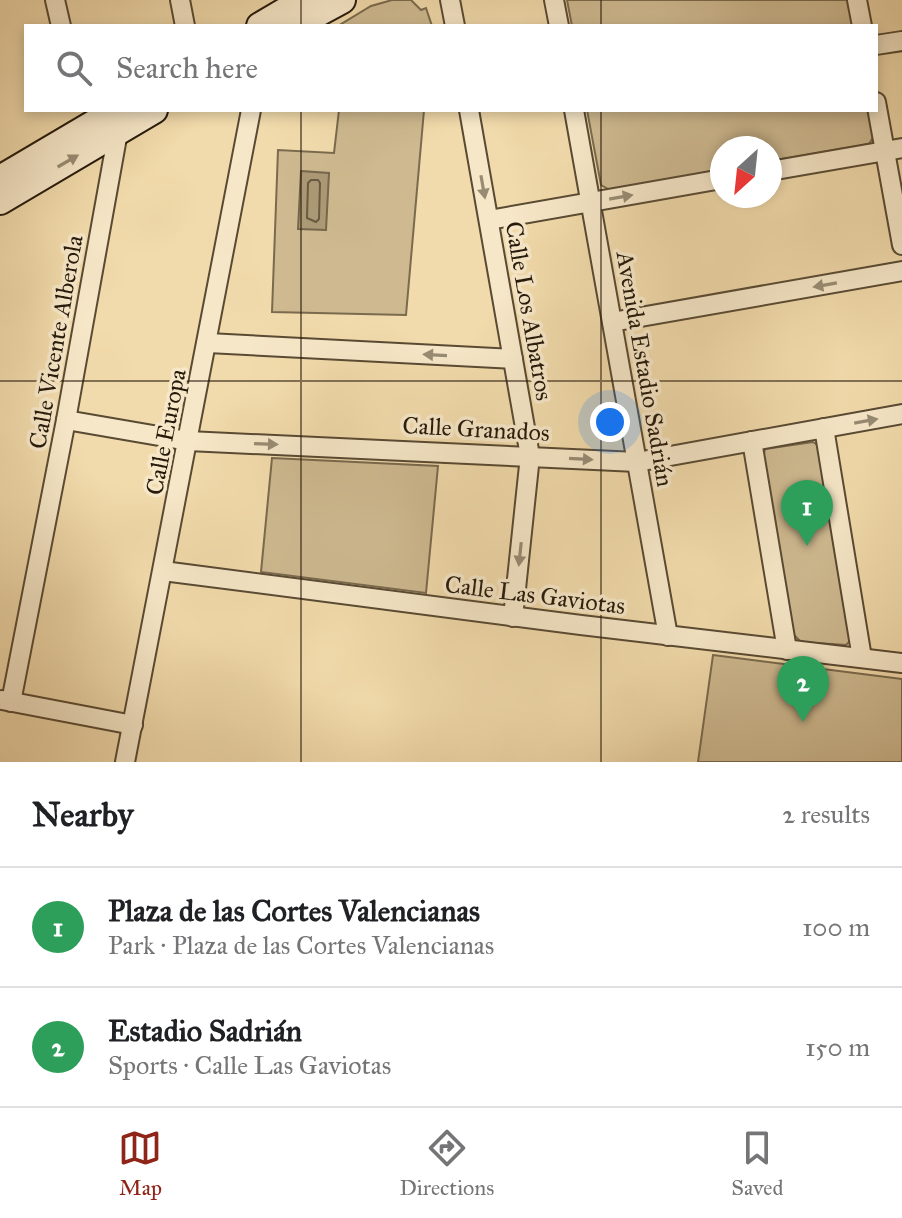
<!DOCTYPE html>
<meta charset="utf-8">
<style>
body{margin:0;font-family:"IM FELL Great Primer",serif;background:#f6f6f6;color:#202124}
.compass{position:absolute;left:710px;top:136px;width:72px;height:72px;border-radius:50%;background:#fff;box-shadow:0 4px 12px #0003;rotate:207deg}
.you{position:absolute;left:610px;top:422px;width:28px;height:28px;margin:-20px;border:6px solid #fff;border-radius:50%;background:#1a73e8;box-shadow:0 0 0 12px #1a73e833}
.badge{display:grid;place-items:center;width:52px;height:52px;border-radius:50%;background:#8f2418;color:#fff;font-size:26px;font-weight:700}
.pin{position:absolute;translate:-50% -66px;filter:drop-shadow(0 2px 4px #0008)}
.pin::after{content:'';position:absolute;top:42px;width:28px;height:24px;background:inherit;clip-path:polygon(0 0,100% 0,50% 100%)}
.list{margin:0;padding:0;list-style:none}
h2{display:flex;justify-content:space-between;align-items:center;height:104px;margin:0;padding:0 32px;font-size:34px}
h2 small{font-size:26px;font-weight:400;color:#757577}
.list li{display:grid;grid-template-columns:52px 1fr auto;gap:24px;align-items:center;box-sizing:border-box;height:120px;padding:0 32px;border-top:2px solid #e0e0e0}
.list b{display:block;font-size:30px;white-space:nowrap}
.list p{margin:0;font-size:26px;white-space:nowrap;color:#757577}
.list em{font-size:26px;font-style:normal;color:#757577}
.icon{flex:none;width:44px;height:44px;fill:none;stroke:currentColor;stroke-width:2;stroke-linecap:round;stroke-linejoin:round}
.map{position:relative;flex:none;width:902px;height:762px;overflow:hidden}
.search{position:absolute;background:#fff;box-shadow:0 4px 12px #0003;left:24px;right:24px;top:24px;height:88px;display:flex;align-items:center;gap:20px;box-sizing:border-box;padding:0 28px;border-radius:0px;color:#757577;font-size:30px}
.sheet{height:344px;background:#fff}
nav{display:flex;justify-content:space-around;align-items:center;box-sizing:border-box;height:112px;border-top:2px solid #e0e0e0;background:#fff;font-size:22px;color:#757577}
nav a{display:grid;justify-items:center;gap:4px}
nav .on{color:#8f2418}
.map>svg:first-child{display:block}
.green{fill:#ceb990;stroke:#7a6a4e;stroke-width:2}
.water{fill:#ac9975;stroke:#76664b;stroke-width:2}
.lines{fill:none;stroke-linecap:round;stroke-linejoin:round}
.shore{stroke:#695a40;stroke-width:2}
.street-casing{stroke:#594a33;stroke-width:22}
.secondary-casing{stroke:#261a0b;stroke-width:30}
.street{stroke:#f6e7c8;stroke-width:18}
.secondary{stroke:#f6e7c8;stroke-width:26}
.oneway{fill:#988b73}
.grid{fill:none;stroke:#261a0b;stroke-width:2;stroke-opacity:0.55}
.labels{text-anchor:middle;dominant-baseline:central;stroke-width:7;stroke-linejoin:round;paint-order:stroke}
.street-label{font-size:24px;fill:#261a0b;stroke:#f6e7c8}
</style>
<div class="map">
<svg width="902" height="762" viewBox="0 0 902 762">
<rect width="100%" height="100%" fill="#f1daab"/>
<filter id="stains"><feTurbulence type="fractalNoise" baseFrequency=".0025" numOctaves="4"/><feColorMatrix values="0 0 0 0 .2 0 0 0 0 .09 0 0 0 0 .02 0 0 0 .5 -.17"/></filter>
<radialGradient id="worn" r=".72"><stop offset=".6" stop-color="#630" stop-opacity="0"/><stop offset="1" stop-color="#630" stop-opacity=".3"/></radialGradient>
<g class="green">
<path d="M392,0H411L421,10L426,8L432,26H338L371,6Z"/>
<path d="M567,0H848L853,26H572Z"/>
<path d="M339,110H424L406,315L272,312L278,150L334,153Z"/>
<path d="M587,110H869L874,136L869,144L770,161V148H722V170L610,190L601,185Z"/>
<path d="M813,442L819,446L851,640L846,645L801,642L793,634L763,458L765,449Z"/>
<path d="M272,458L438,466L426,593L261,572Z"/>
<path d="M713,655L902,679V762H698Z"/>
</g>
<path class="water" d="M301,171L329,173L326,230L298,229Z"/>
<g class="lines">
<path class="shore" d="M311,180H318L320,183L319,219L316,222L307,218L308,183Z"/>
<g class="street-casing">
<g id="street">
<path d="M55,0L61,26"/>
<path d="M180,0L185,26"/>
<path d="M450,0L455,26"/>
<path d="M554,0L559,26"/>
<path d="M857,0L862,26"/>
<path d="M876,45L902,41"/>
<path d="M876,102L902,245"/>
<path d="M469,110L530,456L513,617"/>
<path d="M574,110L668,636"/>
<path d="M770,171L902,148"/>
<path d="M489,220L722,179"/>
<path d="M612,322L902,271"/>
<path d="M208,343L513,359"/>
<path d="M66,420L188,441L637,462L902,414"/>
<path d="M824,428L862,658"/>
<path d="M752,441L787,650"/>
<path d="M163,571L581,625L902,663"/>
<path d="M2,700L133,725"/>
<path d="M11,702L66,420L118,132"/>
<path d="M125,762L251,110"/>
</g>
</g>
<g class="secondary-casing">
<g id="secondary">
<path d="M260,26L304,0"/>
<path d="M294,26L342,0"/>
<path d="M0,179L117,110"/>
<path d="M0,201L154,110"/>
</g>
</g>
<use href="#street" class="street"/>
<use href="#secondary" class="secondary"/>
</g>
<defs><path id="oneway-solid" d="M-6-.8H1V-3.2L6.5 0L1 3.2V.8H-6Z" transform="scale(2)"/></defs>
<g class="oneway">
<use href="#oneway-solid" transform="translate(68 161) rotate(-30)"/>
<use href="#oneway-solid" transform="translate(483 187) rotate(80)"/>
<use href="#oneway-solid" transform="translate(621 197) rotate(-10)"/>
<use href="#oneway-solid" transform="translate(825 285) rotate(170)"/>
<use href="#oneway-solid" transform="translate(435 355) rotate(-177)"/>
<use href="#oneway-solid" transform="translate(866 421) rotate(-10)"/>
<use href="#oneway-solid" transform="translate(266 444) rotate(2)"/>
<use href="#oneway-solid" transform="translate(581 459) rotate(3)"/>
<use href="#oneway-solid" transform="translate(520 554) rotate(96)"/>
</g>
<path class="grid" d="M301,0V26M601,0V26M301,110V762M601,110V762M0,381H902"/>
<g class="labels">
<g class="street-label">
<text transform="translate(529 311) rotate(80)">Calle Los Albatros</text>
<text transform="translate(56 342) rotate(-80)">Calle Vicente Alberola</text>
<text transform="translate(645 369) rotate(80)">Avenida Estadio Sadrián</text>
<text transform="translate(476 429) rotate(3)">Calle Granados</text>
<text transform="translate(166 432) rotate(-79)">Calle Europa</text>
<text transform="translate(535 595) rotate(7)">Calle Las Gaviotas</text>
</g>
</g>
<rect width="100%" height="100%" filter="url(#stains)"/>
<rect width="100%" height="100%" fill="url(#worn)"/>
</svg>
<svg class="compass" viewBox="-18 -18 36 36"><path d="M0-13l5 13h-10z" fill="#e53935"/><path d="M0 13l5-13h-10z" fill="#757577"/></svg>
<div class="you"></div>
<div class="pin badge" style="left:807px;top:546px;background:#2e9e5b">1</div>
<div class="pin badge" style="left:803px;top:722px;background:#2e9e5b">2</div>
<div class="search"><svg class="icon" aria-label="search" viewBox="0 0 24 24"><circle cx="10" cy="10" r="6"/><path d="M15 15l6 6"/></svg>Search here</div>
</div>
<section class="sheet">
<h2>Nearby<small>2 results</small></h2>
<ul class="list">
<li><span class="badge" style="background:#2e9e5b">1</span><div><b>Plaza de las Cortes Valencianas</b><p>Park · Plaza de las Cortes Valencianas</p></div><em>100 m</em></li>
<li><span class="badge" style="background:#2e9e5b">2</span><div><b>Estadio Sadrián</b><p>Sports · Calle Las Gaviotas</p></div><em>150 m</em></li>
</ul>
</section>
<nav>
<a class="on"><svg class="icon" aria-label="map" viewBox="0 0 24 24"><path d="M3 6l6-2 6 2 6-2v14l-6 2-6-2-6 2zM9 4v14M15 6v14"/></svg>Map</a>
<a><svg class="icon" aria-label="directions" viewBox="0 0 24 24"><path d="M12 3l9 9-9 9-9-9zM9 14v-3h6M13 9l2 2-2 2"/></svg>Directions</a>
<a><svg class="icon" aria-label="saved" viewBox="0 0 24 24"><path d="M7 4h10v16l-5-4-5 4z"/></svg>Saved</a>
</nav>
